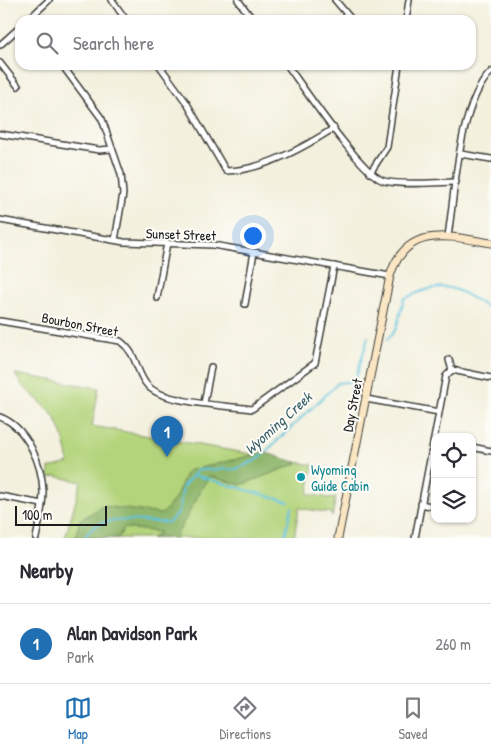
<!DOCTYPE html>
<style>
body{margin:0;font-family:"Patrick Hand",sans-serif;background:#f2f2f3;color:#2b2b33}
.controls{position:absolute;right:15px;bottom:15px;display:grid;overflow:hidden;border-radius:10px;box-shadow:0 1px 4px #0004}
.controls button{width:45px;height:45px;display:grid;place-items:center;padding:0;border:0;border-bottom:1px solid #e1e1e2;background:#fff;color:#2b2b33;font:25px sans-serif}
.scale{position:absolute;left:15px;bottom:12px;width:92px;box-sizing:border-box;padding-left:5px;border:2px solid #1c1c1c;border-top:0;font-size:14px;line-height:18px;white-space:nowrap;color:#1c1c1c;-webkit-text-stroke:4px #fdfcf7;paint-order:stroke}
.you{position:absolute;left:252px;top:235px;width:18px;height:18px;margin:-12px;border:4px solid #fff;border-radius:50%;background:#1a73e8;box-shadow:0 0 0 8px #1a73e833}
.badge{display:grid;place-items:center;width:32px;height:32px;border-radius:50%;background:#1f6fb2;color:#fff;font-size:16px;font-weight:700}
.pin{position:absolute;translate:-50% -41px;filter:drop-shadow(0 1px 2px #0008)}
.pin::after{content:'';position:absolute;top:26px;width:18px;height:15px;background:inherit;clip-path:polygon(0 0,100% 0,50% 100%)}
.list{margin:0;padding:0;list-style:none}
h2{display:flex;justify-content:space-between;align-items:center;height:65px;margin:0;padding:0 20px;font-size:21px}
h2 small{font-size:16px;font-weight:400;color:#7c7c81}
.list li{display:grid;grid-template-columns:32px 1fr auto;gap:15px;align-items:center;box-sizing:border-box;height:80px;padding:0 20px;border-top:1px solid #e1e1e2}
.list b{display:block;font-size:19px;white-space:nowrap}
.list p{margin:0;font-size:16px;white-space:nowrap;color:#7c7c81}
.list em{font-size:16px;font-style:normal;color:#7c7c81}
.icon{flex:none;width:28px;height:28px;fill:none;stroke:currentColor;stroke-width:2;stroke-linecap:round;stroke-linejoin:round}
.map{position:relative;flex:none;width:491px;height:538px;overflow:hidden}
.search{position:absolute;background:#fff;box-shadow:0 1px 4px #0004;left:15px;right:15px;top:15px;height:55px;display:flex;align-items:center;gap:12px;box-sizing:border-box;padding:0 18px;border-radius:15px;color:#7c7c81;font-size:19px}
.sheet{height:145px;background:#fff}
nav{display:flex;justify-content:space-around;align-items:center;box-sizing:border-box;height:70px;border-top:1px solid #e1e1e2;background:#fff;font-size:14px;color:#7c7c81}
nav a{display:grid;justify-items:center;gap:2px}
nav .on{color:#1f6fb2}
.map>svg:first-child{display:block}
.green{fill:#b4d47c;stroke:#68784c}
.forest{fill:#8fb66c;stroke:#566944}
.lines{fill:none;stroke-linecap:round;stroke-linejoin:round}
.stream{stroke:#60c3de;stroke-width:2}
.street-casing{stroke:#3c3c39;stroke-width:8}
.secondary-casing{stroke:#3c3c39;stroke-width:9}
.street{stroke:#fff;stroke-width:5}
.secondary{stroke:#fbe6c3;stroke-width:7}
.culture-dot{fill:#0f9aa8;stroke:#fdfcf7;stroke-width:2}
.labels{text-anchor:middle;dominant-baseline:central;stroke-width:4;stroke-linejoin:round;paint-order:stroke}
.street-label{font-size:14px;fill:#1c1c1c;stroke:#fdfcf7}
.culture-label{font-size:14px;fill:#0d838f;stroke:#fdfcf7;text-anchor:start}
.water-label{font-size:15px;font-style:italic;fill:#375f6a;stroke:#fdfcf7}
</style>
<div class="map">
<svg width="491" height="538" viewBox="0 0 491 538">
<rect width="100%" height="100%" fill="#fdfcf7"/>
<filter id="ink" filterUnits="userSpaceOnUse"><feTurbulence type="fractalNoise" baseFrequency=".02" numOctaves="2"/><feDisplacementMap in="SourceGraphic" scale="10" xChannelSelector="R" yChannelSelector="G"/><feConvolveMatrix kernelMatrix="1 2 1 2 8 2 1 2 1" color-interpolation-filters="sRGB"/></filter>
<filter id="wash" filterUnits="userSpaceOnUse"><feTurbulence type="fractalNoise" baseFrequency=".0096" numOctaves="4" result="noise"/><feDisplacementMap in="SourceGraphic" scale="20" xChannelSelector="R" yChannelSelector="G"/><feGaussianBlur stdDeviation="1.12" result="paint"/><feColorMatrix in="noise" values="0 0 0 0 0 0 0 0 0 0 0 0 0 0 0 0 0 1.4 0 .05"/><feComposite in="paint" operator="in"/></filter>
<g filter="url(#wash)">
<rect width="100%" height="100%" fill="#f3f0dd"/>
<path class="green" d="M15,374L99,388L92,426L313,465L308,494L333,499L336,496L332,517L331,513L299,508L294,538H65L81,482L55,476L49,478V468L69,463C66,447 63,431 54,417C44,401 23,392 15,374Z"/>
<path class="forest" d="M260,451L298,463L241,485L209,476L175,538H152L160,532L124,528L118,538H75L80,520L103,506L162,514L175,499L187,471L254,455Z"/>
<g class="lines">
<g class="stream">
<path d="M387,340L396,329L404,299C445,279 454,286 491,310"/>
<path d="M194,475L289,502"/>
<path d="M85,538C97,510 144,524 169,522L179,512L183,486L198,470L236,469L257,460L338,383L355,381L368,337"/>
<path d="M284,538L292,507"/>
</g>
</g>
</g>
<g filter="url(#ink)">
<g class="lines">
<g class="street-casing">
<g id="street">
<path d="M112,0L126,20"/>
<path d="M238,0L253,20"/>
<path d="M335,0L352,20"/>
<path d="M28,20L49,0"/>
<path d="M406,20L409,0"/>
<path d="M0,45L20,27"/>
<path d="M0,63L18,86"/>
<path d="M62,65L102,119L121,174L123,194L115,240"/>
<path d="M159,65L186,102L226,171C261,171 305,147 334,128"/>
<path d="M287,65C303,87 362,175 384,181C404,186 436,182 456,182"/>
<path d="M0,134L99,150L112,149"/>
<path d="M461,154L491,159"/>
<path d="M370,173L387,147L399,65"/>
<path d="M0,220L124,242L213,245L390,276"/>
<path d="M448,236C455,192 459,103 491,72"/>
<path d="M157,298L167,243"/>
<path d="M245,304L254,252"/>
<path d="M0,321L120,341C139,355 135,373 148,386C163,403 229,406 252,409L315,363L334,266"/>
<path d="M452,370L491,378"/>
<path d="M366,399L439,412"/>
<path d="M204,403L211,367"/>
<path d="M0,417C27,427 42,464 43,491C43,507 39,523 36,538"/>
<path d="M472,447L491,451"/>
<path d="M0,496L42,504"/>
<path d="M421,504L435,507"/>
<path d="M415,538L446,376L452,370L449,360"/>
</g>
</g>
<g class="secondary-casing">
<path id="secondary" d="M338,538L390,276C406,224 449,236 491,243"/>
</g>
<use href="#street" class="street"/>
<use href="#secondary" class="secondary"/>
</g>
</g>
<circle class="culture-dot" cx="301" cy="477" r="5"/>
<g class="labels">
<g class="street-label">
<text transform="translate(181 234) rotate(2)">Sunset Street</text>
<text transform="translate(80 324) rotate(11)">Bourbon Street</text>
<text transform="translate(352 405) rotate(-79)">Day Street</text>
</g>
<g class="culture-label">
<text x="311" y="469">Wyoming<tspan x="311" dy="16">Guide Cabin</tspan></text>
</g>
<g class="water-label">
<text transform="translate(278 423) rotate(-42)">Wyoming Creek</text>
</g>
</g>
</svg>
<div class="controls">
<button><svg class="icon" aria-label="locate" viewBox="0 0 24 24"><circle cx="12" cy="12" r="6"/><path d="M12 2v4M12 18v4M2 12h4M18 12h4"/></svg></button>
<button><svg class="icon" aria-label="layers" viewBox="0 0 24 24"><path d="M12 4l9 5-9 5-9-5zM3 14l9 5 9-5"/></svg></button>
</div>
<div class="scale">100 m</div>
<div class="you"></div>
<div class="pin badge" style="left:167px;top:457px">1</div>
<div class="search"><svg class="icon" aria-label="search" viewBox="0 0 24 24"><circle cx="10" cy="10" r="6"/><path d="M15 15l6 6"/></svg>Search here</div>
</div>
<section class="sheet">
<h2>Nearby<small></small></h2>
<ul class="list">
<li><span class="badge">1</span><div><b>Alan Davidson Park</b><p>Park</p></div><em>260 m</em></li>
</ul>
</section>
<nav>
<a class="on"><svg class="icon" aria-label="map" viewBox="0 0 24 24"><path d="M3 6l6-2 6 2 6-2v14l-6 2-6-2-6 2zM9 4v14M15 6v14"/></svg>Map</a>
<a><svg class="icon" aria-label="directions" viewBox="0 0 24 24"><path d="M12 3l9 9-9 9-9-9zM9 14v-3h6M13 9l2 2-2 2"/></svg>Directions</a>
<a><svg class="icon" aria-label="saved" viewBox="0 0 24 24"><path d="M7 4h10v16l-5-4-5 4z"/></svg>Saved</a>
</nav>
